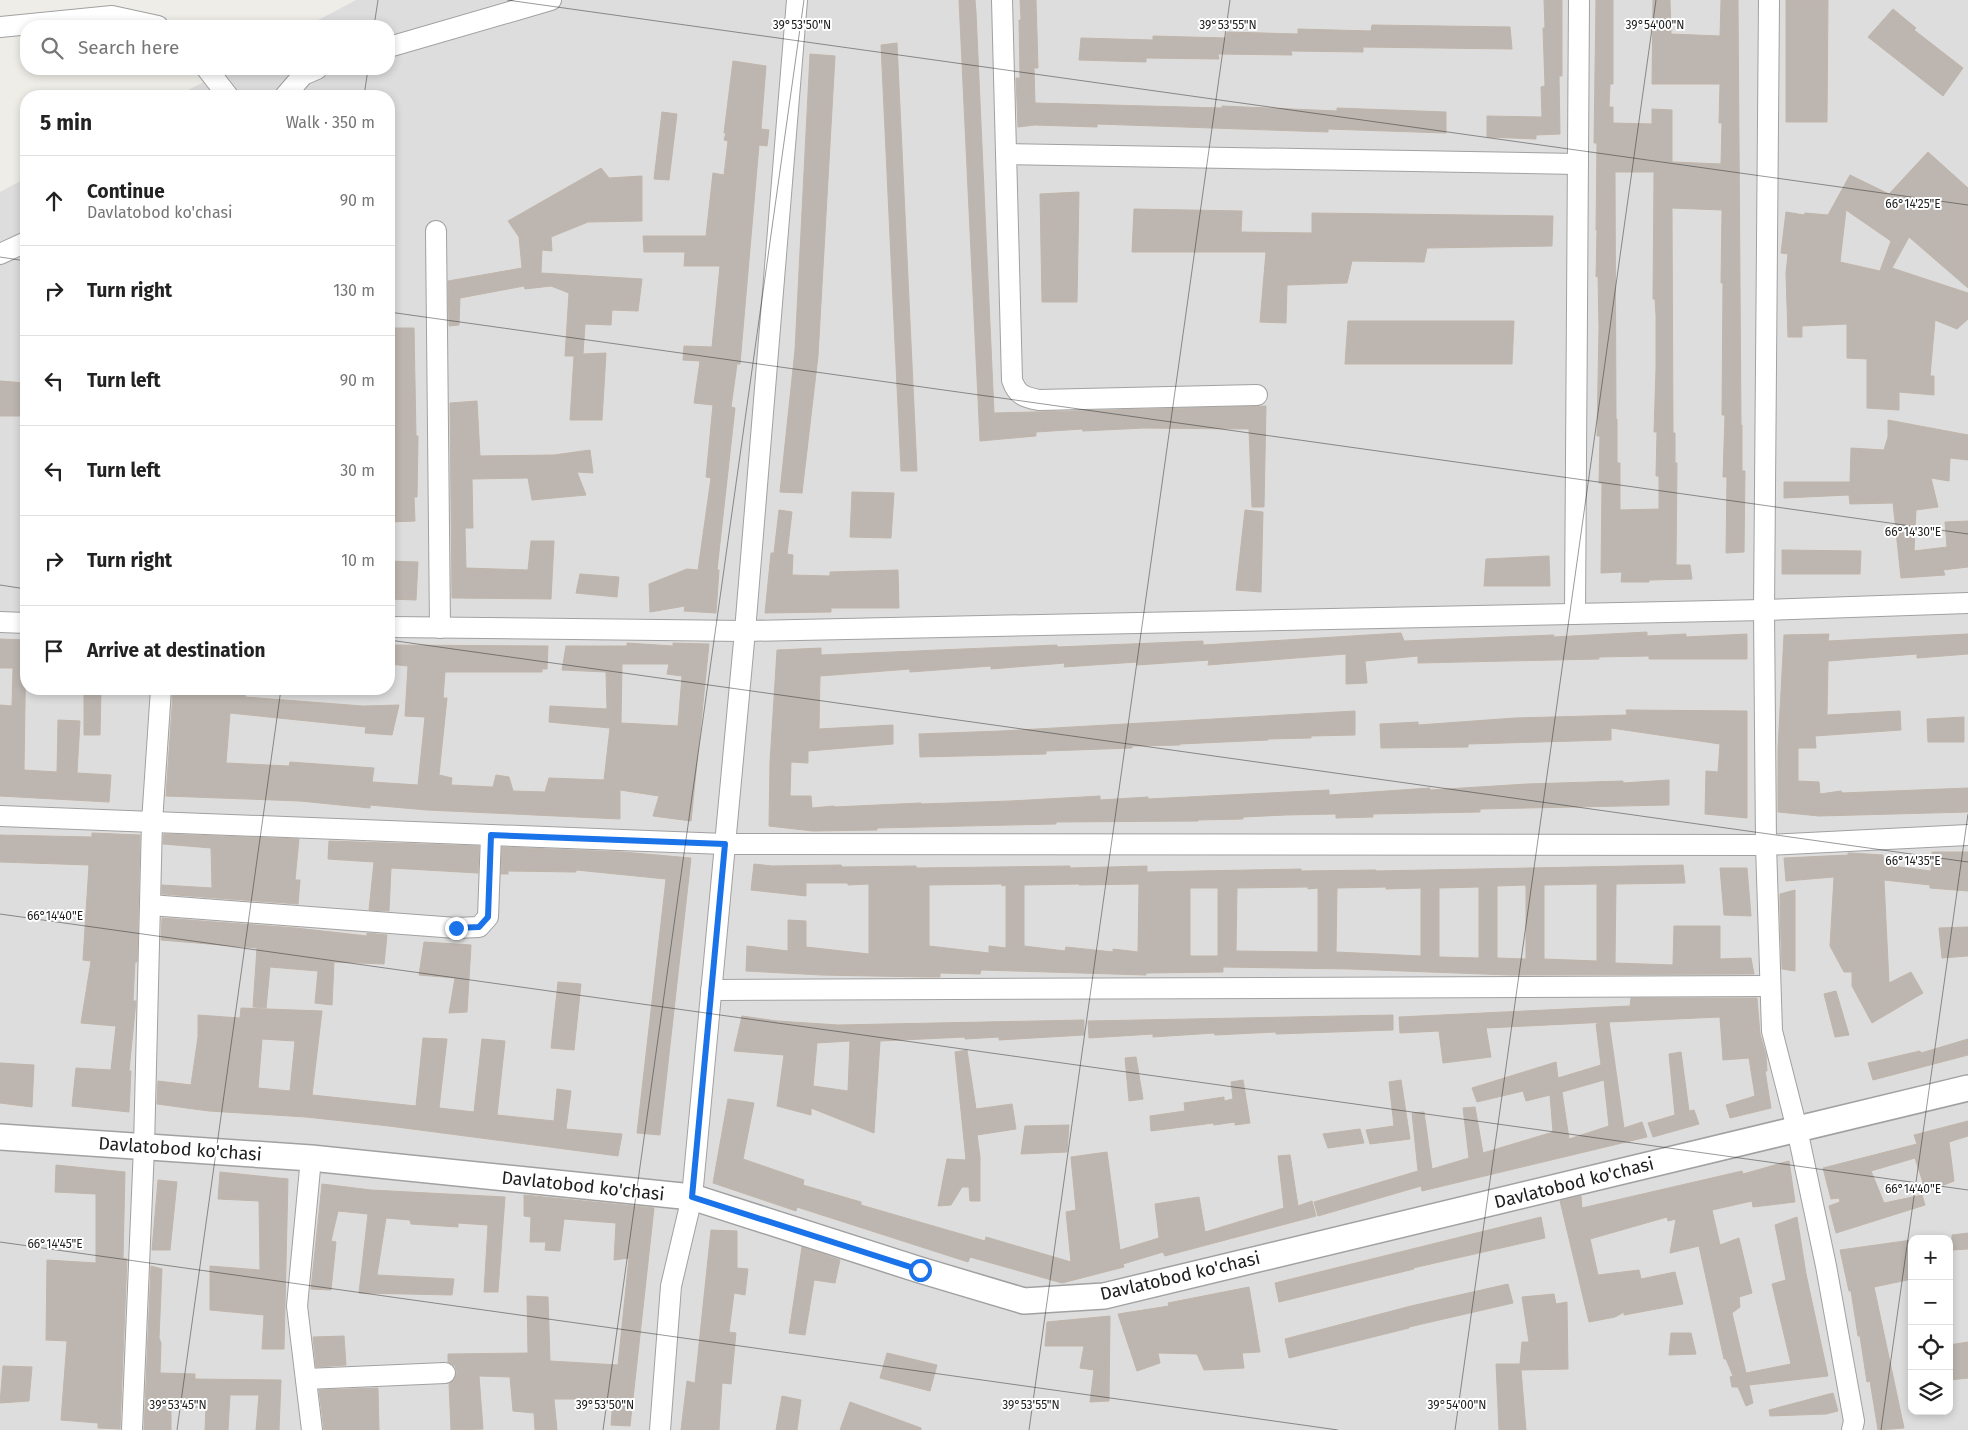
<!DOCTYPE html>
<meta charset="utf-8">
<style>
body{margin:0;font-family:"Fira Sans",sans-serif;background:#f6f6f6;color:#222}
.controls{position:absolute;right:15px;bottom:15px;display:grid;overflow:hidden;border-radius:10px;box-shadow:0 2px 8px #0003}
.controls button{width:45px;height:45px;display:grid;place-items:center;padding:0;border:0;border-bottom:1px solid #e0e0e0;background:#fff;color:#222;font:25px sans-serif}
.stop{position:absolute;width:15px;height:15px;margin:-11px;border:4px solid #1a73e8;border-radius:50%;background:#fff}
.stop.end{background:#1a73e8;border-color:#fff;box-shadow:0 1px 5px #0008}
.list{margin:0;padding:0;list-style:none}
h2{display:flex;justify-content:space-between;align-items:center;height:65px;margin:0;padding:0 20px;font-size:21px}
h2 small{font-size:16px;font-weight:400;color:#767676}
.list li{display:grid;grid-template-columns:32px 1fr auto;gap:15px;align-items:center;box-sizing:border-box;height:90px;padding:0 20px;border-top:1px solid #e0e0e0}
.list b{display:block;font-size:19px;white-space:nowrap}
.list p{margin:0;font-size:16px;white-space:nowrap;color:#767676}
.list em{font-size:16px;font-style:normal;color:#767676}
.icon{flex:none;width:28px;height:28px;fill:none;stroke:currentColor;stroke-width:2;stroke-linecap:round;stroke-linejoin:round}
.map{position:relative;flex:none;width:1968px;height:1430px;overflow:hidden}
.search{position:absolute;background:#fff;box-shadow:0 2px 8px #0003;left:20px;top:20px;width:375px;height:55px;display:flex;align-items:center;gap:12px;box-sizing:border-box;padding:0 18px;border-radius:20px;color:#767676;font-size:19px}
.panel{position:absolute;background:#fff;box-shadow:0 2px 8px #0003;left:20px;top:90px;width:375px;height:605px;border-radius:20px}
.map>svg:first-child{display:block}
.residential{fill:#dedddd;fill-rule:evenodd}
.building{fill:#bdb6b0;stroke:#c0b5aa;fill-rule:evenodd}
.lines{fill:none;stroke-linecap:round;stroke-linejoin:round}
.minor-casing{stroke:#a1a1a1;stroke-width:22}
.tertiary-casing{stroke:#a1a1a1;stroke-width:28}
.minor{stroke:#fff;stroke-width:20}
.tertiary{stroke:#fff;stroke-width:25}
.route{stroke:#1a73e8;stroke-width:6}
.ticks{fill:none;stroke:#202020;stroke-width:1;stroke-opacity:0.45}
.labels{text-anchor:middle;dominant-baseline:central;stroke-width:4;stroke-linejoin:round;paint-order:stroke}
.street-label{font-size:18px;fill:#202020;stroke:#fff}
.ticks-label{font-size:12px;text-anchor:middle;fill:#202020;stroke:#fff;stroke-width:4;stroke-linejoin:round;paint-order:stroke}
</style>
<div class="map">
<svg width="1968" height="1430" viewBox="0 0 1968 1430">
<rect width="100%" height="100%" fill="#efede7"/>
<path class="residential" d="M356,0H1968V1430H0V192L26,178V689H389V96H177L228,69H389V26H307ZM1912,1239H1949V1411H1912Z"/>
<g class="building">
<path d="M959,0H975L976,12L994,413L1266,406L1264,507H1252L1249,429L1144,428L1083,431L1082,429L1036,432V436L980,441Z"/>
<path d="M1020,0H1036L1038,68H1034L1035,103L1222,108V106L1337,111V108L1446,112V133L1328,129V132L1097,124V127L1035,125L1018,127L1016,78H1020L1019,20H1021Z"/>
<path d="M1544,0H1562V76H1559L1560,134L1536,135V139L1487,137V116L1542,117L1541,87L1545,86L1543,28H1545Z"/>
<path d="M1596,0H1613V84H1610L1609,107H1613V123L1652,124V109L1672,110V162L1721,164L1722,123H1719L1720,84H1652L1653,0H1670L1671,34L1720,36L1721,0H1738L1741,425H1742V471H1745L1744,552L1726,553L1727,477H1723L1725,415H1722L1723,283H1721L1722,210L1672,208L1673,433H1675V463H1677L1676,565H1690L1692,579L1649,580V582H1621L1622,572L1601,573L1602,483H1599L1600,436H1597L1599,327L1598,276L1596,277L1597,230H1596L1597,143H1594ZM1615,172H1654V175L1653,299H1655L1656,315V368L1654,432H1657L1656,476H1659V509L1620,510V463H1617V419H1616Z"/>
<path d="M1786,0H1828L1827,122H1786Z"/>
<path d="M1893,9L1916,28L1914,30L1963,68L1943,96L1868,37Z"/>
<path d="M1372,25L1510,27L1512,49L1363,47V52L1291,51L1292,55L1218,54L1219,59L1146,58V62L1079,60L1081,38L1153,40V36L1226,38L1227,32L1298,34V29L1371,31Z"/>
<path d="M897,43L917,471H901L881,45Z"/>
<path d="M810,54L835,56L818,356L802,493L780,492L795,350Z"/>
<path d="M733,61L766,66L761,129L769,130L767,146L759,145L740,364H737L731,407L735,408L717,570H719L716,613L684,611L685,606L650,612L649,584L687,569L698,570L711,478L706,477L713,405L694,403L700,361L683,360L684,346L712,347L720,266H684L685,252H644L643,236H706L713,173L724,175L728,141L724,140L726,133H724Z"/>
<path d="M662,112L677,114L669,180L654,179Z"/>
<path d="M1928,152L1968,188V288L1909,237L1892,268L1968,293V319L1957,329L1935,320L1930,376H1934V395L1899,392V410L1867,408V359L1847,358V324L1802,326V337H1788L1786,273L1788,254L1781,253L1786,212L1804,215L1805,213L1828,215L1850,175L1889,194ZM1846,210L1891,241L1880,271L1840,262Z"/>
<path d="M601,168L609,178L642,176V221L588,222L551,237L552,251L542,250L541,273L642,279L638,311L612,310L611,325L585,324L583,354L606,353L602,420H570L574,356H565L569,293L551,286L525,289L524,286L460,298L459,325L449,326L448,281L522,268L519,237L508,221Z"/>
<path d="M1079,192L1077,302H1042L1040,194Z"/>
<path d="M1134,209L1242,211L1241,232L1312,233V213L1553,216L1552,246L1427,248L1424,262L1352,261L1347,283L1287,285L1286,323L1260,322L1266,252H1132Z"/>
<path d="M1348,321H1514L1512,364H1345Z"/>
<path d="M389,328H414L416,436H418L417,497H414L415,521L389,522V501L396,500L389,448V435H391V383H389Z"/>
<path d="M0,381L26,383V416H0Z"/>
<path d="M477,401L480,456L554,455L590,450L593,473L577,472L586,495L532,500L528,478L472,479L473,528H465L466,568L528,570L531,541H554L551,599L452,598L450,403Z"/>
<path d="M1888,420L1968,435V460L1950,458L1949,481L1931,478L1938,507L1916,510L1914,551L1947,547L1945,522L1968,521V567L1943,570L1945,575L1901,578L1893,503L1850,504L1849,495L1784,498V482H1850L1851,448L1884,450L1888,437Z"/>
<path d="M852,492L894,493L891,538L850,537Z"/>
<path d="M779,510L792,512L787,554L793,555L792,575L830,576V572L898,570L899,608H831V612L765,613L771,553H774Z"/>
<path d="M1245,510L1263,512L1261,592L1236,590Z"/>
<path d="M1782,550L1861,551L1860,574H1782Z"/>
<path d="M1549,556L1550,586H1484L1486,559Z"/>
<path d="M389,561L418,562L416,600L389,599Z"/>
<path d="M580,574L619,577L617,597L576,593Z"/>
<path d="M1647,632V636L1686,634V637L1747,634V659H1649V656L1599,657V659L1418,663V656L1365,661L1367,683L1346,684V654L1208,665L1209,660L1137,665V662L1064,667L1065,663L991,669V666L910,672V669L820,676L819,729L893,725V744L808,751V763L791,762L790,796H811L812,808L834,806V807L921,803V804L1011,801L1100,796V800L1148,797V799L1329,790V795L1430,788V790L1527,784L1623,781V783L1669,780V805L1480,809V812L1373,814V817L1336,818V814L1286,815L1243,817V819L1198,820V821L1056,822V824L877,828V830L813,831L769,826L770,762L777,650L821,648V655L1057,645V647L1203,641V645L1401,633L1404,641L1554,635L1553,637Z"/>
<path d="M1829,634L1828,641L1968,634V654L1917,658V654L1828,661L1827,715L1900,711L1901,730L1815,736L1816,748H1798V781L1819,782L1820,794L1841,791L1842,793L1968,788V812L1819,816L1778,812V748L1784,635Z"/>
<path d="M0,639L26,640L24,770L57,772L58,720L80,721L77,773L111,775L109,802L0,796V705L12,706L13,668H0Z"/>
<path d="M627,643L673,646V643L709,644L691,821L653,816L659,796L620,790V819L427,810L370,805V808L300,801L166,796L173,693L185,694V689H246L245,697L363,706L399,705L392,735L365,733L366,727L230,713L226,763L289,766L290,762L374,768L372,782L418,785L425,717L405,716L408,666L389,664V645L548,646L547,669H542V672H445L443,698H447L439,775L452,778L451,785L493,787L496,775L509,777L513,791L545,792L549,778L604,780L610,728L549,722L550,706L607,709L606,672L562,670L566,646H627ZM622,664H669L667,674L682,676L678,726L621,723Z"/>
<path d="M84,689H101L100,735H84Z"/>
<path d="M1626,710L1747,711V818L1705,814L1706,771L1718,772L1720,744L1611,728V740L1468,744V747L1381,748L1380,724L1418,722V725L1515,718L1627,715Z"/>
<path d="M1355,711V735L1311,736V738L1268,739V740L1180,744V745L1132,746V748L1046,751V754L920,757L919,734L1001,731Z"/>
<path d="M1964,717V742H1928L1927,719Z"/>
<path d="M92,833L140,835L137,962H135L133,1001H136L129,1071H131L129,1112L72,1106L76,1068L111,1070L116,1026L81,1023L91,961L83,960L89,865L0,862V835L92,837Z"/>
<path d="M164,834L299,839L295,880H300L298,904L162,894V885L212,888L211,848L163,844Z"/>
<path d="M329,841L479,846L478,873L391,868L389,911L369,910L374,862L328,859Z"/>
<path d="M502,847L623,852L691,858L660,1135L637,1133L666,879L576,870V872L508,871V874H501Z"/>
<path d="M1932,852H1968V891L1930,888V885L1884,880L1889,983L1911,972L1923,993L1872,1023L1852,986V972H1844L1830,946L1834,877L1786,881L1784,858L1848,855V853H1851L1883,855L1884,865L1931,871Z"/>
<path d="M754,864L772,866L841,865L842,867L916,866V868L1070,866V868L1147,866V872L1301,869V871L1376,870V871L1683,865L1685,883L1616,884L1615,963L1673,965L1674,926H1720V959L1751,958L1754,974L1510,975L1350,969L1223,967V972L1146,973V975L981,970L980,974L940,973V977H925L821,975L746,971L747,946L788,951V920L806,921V947L869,954V884L848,885V883H806V896L751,890ZM1002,884V886L1006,885V948L989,946V953L929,946V885ZM1079,884V885L1139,884L1138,952L1113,949V952L1066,947L1065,951L1024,946V885ZM1597,884V961L1544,959V885ZM1526,885V959L1497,958V886ZM1308,887V889L1318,888V952L1236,951L1237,888ZM1386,887V889L1421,888V956L1336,952L1337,888ZM1479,887V958L1439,957V888ZM1190,888H1218V956H1190Z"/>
<path d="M1720,868H1747L1751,916L1724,915Z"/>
<path d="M1795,890V971L1782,969L1780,909V894Z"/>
<path d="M162,918L296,928L367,936V933L387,935L384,964L334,962L332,1005L315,1003L318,971L270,967L266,1008L253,1007L257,948L161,940Z"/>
<path d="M1968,927V956L1942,958L1939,928Z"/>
<path d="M424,942L471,945L467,1012L449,1013L455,978L419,975Z"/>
<path d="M558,982L581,984L574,1050L551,1048Z"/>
<path d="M1836,991L1849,1035L1835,1037L1824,994Z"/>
<path d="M1631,998H1757L1760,1034L1766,1055L1767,1071H1765L1771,1108L1730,1118L1726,1105L1755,1096L1749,1058L1723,1060L1720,1017L1609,1022L1624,1128L1642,1122L1647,1137L1422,1191L1421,1186L1318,1216L1314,1202L1418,1171L1412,1113L1424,1112L1432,1169L1469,1158L1463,1108L1475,1107L1483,1153L1553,1132L1550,1095L1526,1101L1523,1091L1477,1102L1472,1088L1556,1062L1558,1078L1601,1065L1596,1024L1608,1022L1486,1028L1491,1057L1443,1063L1439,1031L1400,1033L1399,1017L1630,1006ZM1604,1080L1609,1126L1569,1139L1562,1092Z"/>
<path d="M241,1008L322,1011L312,1095L416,1106L423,1038L447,1039L439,1108L474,1112L482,1039L505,1041L497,1115L554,1121L557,1089L571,1091L566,1129L622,1134L618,1156L389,1126L306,1117L209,1111L157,1104L158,1081L191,1085L198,1037V1015L240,1018ZM262,1039L295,1041L290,1091L258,1088Z"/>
<path d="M1393,1015V1030L1276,1034V1032L1215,1035L1214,1033L1153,1037V1034L1089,1038L1088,1021Z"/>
<path d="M742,1016L777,1021L838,1025L1084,1020V1035L999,1040V1037L965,1039V1037L880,1041L874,1133L811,1108V1115L777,1106L784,1055L734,1051ZM850,1041L848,1091L813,1086L817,1043Z"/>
<path d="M1968,1039V1055L1873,1080L1868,1063L1920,1051L1921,1053Z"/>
<path d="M967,1050L976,1109L1012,1104L1016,1129L977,1135L980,1157V1201H970L969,1187H962L951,1205L938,1206L947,1159L966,1160L955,1052Z"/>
<path d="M1681,1052L1689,1111L1694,1110L1699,1124L1653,1137L1648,1123L1675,1115L1669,1054Z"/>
<path d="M1136,1057L1143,1099L1129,1101L1125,1058Z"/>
<path d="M0,1063L34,1065L32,1107L0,1103Z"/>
<path d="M1243,1080L1250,1123L1235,1125V1122L1214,1125L1213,1123L1151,1131L1150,1116L1185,1111L1184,1103L1224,1097V1101L1233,1099L1231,1082Z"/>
<path d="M1401,1080L1410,1139L1370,1144L1366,1130L1394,1126L1389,1082Z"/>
<path d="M728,1099L754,1103L743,1159L804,1180L803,1185L861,1202V1205L985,1241L986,1237L1071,1262L1066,1212L1076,1210L1071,1157L1107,1152L1120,1250L1159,1238L1155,1204L1199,1197L1205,1232L1284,1208L1278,1156L1290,1155L1298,1206L1312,1201L1316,1216L1165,1256L1163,1252L1123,1264L1124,1267L1062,1283L970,1257L968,1262L797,1207L796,1211L713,1183Z"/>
<path d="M1968,1121V1136L1949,1142L1954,1181L1926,1192L1915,1158L1871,1171L1884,1203L1922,1195L1925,1205L1836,1233L1829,1206L1840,1202L1839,1198L1831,1199L1823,1168L1917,1144L1914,1135Z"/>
<path d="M1069,1125L1067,1152L1021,1154L1025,1126Z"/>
<path d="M1360,1129L1364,1143L1328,1148L1323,1134Z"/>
<path d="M1789,1161L1795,1202L1753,1207L1752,1201L1712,1210L1720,1245L1739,1238L1752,1293L1739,1297L1740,1307L1732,1313L1746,1373L1791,1364L1772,1284L1786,1280L1775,1225L1797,1217L1806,1274L1828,1376L1749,1385L1753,1403L1746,1406L1738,1387H1732L1730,1377L1733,1376L1726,1359H1724L1699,1246L1670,1253L1676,1219L1668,1221L1667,1217L1590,1239L1598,1275L1639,1270L1641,1279L1675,1272L1683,1304L1624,1315V1312L1615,1317L1589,1322L1560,1201L1581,1196L1582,1208L1742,1171L1743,1174Z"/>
<path d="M56,1165L125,1172L123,1258L127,1259L120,1429L98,1428V1423L61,1420L67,1341L46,1340L47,1260L96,1263V1194L55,1192Z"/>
<path d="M220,1172L288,1179L284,1349H262L264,1315L210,1310V1266L260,1270L259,1201L218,1199Z"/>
<path d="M158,1180L177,1182L170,1250H152Z"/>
<path d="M322,1184L371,1190L505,1197L498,1292H484L488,1225L458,1223V1227L411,1224L410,1220L386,1218L377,1275L454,1279L452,1295L359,1293L368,1214L338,1211L331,1241L336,1242L331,1290L311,1289Z"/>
<path d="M524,1195L654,1208L630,1426L611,1425L613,1399H554L557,1430H535L534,1413L513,1411L510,1377L479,1376L483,1429L451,1430L449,1384L455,1379L457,1373L455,1366L448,1362V1354L528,1353L527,1296L548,1297L550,1361L618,1365L629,1258L614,1260L616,1223L564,1219L560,1251L545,1250L546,1242H530L531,1217L524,1216Z"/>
<path d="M1541,1217L1545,1238L1413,1268L1414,1269L1279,1302L1275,1283Z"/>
<path d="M711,1230L737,1231V1268L748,1269L745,1295L734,1293L729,1332L736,1333L731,1384L722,1383L719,1430H681L687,1381L695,1383Z"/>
<path d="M1968,1233V1249L1952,1250V1235Z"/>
<path d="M1912,1240V1279L1874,1287L1904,1428L1878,1430L1870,1381L1867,1382L1860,1336H1858L1851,1291H1849L1840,1250Z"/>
<path d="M802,1247L840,1260L835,1283L814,1280L805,1335L789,1333Z"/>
<path d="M151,1266L162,1269L159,1338L161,1343L160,1373L195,1374V1379L281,1380L279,1430H256L259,1395H230L228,1430H205L206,1407L171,1409V1430H144Z"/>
<path d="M1508,1284L1513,1303L1409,1327V1328L1289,1358L1285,1339L1411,1306Z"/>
<path d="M1249,1287L1260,1352L1242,1353L1244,1368L1204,1370L1197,1354L1158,1353L1160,1363L1137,1371L1118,1314L1169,1306L1168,1303Z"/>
<path d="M1554,1294L1556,1304L1567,1302L1568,1369L1521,1370L1526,1430H1499L1496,1364H1520L1522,1342H1529L1522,1297Z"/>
<path d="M1110,1316L1109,1401L1090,1402L1094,1370L1080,1368L1084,1346H1045L1047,1322Z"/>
<path d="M1671,1333H1691L1696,1354L1669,1355Z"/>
<path d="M344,1336L346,1365L316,1367L313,1337Z"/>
<path d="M1968,1342V1378L1950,1380L1949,1345Z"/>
<path d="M887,1353L937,1365L930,1391L880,1378Z"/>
<path d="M3,1366L32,1367L29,1401L0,1403Z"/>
<path d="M378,1388L379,1430H324L319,1390Z"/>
<path d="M1833,1393L1838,1411L1826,1414L1770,1416L1769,1410Z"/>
<path d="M782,1396L801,1400L797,1430H776Z"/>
<path d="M850,1402L921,1428V1430H840Z"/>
</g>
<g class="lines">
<g class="minor-casing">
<g id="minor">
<path d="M1002,0L1012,380C1017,395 1024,397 1039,400L1257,395"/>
<path d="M1769,0L1764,610L1766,845L1772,1031L1797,1129L1826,1266L1854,1421L1852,1430"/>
<path d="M0,27L112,16L158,26"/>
<path d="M389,47L551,0"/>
<path d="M207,69L228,96"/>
<path d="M285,96L303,75L317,69"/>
<path d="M1006,154L1578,164"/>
<path d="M436,231L440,628"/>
<path d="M0,254L26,242"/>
<path d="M1575,614L1579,0"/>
<path d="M0,622L26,623"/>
<path d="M389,627L745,631L1764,610L1968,603"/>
<path d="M0,816L725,844L1766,845L1968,835"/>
<path d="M150,905L456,928L479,927L488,917L491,835"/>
<path d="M711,990L1770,986"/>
<path d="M311,1158L297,1306L312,1430"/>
<path d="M306,1379L445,1373"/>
<path d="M132,1430L144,1147L152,822L161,689"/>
<path d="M660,1430L671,1286L692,1197L745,631L797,0"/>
</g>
</g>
<g class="tertiary-casing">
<path id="tertiary" d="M0,1137L311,1158L692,1197L920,1270L1024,1301L1104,1296L1968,1088"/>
</g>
<use href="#minor" class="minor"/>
<use href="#tertiary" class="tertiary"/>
</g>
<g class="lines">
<path class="route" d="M456,928L479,927L488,917L491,835L725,844L692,1197L920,1270"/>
</g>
<path class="ticks" d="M507,0L1968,205M374,26L378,0M364,96L368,69M0,257L26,261M389,312L1968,534M0,585L26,589M389,640L1968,862M0,914L1968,1190M0,1242L1338,1430M177,1430L281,689M603,1430L804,0M1029,1430L1230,0M1455,1430L1656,0M1881,1430L1968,814"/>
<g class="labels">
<g class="street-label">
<text transform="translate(180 1149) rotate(4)">Davlatobod ko'chasi</text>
<text transform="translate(1574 1183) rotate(-14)">Davlatobod ko'chasi</text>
<text transform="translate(583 1186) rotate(6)">Davlatobod ko'chasi</text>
<text transform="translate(1180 1276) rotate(-13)">Davlatobod ko'chasi</text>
</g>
</g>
<g class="ticks-label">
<text x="802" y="29">39°53'50"N</text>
<text x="1228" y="29">39°53'55"N</text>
<text x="1655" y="29">39°54'00"N</text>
<text x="1913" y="208">66°14'25"E</text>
<text x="1913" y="536">66°14'30"E</text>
<text x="1913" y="865">66°14'35"E</text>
<text x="55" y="920">66°14'40"E</text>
<text x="1913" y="1193">66°14'40"E</text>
<text x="55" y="1248">66°14'45"E</text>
<text x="178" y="1409">39°53'45"N</text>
<text x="605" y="1409">39°53'50"N</text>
<text x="1031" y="1409">39°53'55"N</text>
<text x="1457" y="1409">39°54'00"N</text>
</g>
</svg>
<div class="controls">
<button>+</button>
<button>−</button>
<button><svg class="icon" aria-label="locate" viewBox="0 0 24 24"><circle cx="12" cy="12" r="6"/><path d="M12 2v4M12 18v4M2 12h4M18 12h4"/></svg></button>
<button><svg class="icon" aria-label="layers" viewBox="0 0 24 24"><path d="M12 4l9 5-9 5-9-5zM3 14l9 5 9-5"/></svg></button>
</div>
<div class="stop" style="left:920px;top:1270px"></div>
<div class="stop end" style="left:456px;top:928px"></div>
<div class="search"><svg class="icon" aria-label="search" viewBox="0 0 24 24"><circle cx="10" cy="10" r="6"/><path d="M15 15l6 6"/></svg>Search here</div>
<section class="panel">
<h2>5 min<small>Walk · 350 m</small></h2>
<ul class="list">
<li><svg class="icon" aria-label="ahead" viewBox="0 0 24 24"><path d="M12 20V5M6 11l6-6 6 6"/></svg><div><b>Continue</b><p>Davlatobod ko'chasi</p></div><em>90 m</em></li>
<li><svg class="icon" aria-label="right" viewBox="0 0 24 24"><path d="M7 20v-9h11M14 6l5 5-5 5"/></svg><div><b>Turn right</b></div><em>130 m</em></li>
<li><svg class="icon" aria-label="left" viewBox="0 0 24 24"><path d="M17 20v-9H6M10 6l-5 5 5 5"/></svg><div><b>Turn left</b></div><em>90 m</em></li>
<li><svg class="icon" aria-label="left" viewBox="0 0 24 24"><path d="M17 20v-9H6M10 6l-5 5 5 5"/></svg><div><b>Turn left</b></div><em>30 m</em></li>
<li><svg class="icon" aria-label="right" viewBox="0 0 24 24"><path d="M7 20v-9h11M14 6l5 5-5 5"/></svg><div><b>Turn right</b></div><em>10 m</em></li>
<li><svg class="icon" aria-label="arrive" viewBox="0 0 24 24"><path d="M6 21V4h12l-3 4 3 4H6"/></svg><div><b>Arrive at destination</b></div></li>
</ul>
</section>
</div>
